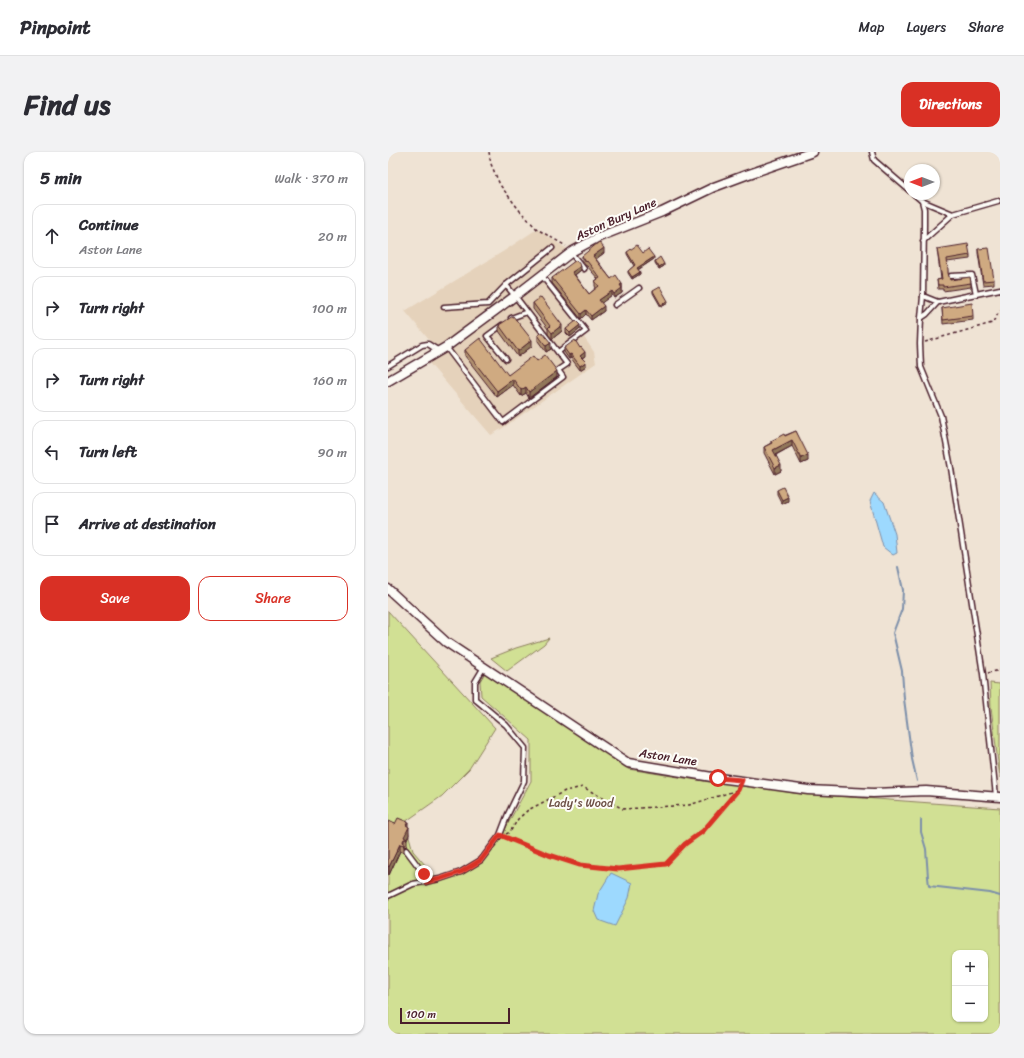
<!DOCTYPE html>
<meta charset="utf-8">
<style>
body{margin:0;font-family:Sriracha,sans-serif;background:#f2f2f3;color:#2b2b33}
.controls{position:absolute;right:12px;bottom:12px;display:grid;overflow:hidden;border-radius:8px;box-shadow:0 1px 3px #0004}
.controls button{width:36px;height:36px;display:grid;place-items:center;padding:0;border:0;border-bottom:1px solid #e1e1e2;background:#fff;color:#2b2b33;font:20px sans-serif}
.compass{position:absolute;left:516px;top:12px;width:36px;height:36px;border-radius:50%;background:#fff;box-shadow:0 1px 3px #0004;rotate:270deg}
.scale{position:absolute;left:12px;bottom:10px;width:110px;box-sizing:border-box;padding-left:4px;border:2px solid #4a1f2b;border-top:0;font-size:11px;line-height:14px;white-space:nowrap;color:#4a1f2b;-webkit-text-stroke:3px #fdfcf7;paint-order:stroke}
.stop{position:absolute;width:12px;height:12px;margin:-9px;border:3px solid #d93025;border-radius:50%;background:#fff}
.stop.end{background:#d93025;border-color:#fff;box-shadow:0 1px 4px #0008}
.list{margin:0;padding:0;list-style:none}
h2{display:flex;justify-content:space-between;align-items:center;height:52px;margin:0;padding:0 16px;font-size:17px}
h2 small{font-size:13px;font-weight:400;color:#7c7c81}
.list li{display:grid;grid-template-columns:26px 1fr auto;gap:12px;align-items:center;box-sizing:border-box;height:64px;margin:0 8px 8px;padding:0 8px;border:1px solid #e1e1e2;border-radius:12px}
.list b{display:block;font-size:15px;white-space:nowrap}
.list p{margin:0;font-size:13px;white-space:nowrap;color:#7c7c81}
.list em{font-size:13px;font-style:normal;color:#7c7c81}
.actions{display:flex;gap:8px;padding:12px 16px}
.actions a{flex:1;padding:9px 0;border:1px solid #d93025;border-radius:12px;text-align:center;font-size:14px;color:#d93025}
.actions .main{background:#d93025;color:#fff}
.icon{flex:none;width:22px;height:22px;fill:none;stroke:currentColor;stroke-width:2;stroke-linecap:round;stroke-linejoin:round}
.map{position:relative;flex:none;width:612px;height:882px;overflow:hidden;border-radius:12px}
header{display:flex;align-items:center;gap:24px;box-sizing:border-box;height:56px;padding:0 20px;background:#fff;border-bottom:1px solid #e1e1e2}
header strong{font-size:19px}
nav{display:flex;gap:22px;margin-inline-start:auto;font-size:14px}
.intro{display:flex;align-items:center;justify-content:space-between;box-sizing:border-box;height:96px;padding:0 24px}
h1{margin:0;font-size:28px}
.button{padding:10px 18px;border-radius:12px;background:#d93025;color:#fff;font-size:14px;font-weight:700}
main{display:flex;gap:24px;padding:0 24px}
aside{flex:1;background:#fff;border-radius:12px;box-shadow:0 1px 3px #0004}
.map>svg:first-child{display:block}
.built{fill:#e5d2bb}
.green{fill:#d1e094;stroke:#8e8060;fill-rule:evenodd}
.water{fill:#9dd9fe;stroke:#7c8faa}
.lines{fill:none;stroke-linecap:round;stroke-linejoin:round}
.stream{stroke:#7c8faa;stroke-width:2}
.service-casing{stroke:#4a1f2b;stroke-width:7}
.minor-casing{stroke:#4a1f2b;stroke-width:11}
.path{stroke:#4a1f2b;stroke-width:1.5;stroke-dasharray:3 3;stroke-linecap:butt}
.service{stroke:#fdfcf7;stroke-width:4}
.minor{stroke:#fdfcf7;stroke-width:8}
.wall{fill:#b2926f;stroke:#4a1f2b}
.shaded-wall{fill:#91775a;stroke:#4a1f2b}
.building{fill:#cfaa81;stroke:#4a1f2b}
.route{stroke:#d93025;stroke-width:5}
.labels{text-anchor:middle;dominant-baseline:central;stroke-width:4;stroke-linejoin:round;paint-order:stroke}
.street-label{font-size:12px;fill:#4a1f2b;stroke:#fdfcf7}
.park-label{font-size:12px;fill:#6c4f45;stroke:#fdfcf7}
</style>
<header>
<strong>Pinpoint</strong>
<nav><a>Map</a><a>Layers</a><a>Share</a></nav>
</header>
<div class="intro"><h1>Find us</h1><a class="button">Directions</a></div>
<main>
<aside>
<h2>5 min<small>Walk · 370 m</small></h2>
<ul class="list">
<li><svg class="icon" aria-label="ahead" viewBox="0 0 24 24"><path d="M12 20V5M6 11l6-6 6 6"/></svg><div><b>Continue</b><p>Aston Lane</p></div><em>20 m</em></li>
<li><svg class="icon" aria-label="right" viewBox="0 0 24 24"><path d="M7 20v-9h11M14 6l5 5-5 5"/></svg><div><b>Turn right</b></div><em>100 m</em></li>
<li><svg class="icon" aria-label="right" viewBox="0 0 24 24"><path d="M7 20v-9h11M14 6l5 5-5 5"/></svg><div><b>Turn right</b></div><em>160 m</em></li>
<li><svg class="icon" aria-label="left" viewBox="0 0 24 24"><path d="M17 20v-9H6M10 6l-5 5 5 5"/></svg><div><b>Turn left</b></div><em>90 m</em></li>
<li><svg class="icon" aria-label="arrive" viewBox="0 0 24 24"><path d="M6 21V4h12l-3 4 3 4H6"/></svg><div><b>Arrive at destination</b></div></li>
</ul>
<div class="actions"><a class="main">Save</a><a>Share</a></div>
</aside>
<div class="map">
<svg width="612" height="882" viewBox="0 0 612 882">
<rect width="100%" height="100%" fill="#efe3d4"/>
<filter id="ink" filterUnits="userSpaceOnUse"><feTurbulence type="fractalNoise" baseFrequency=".025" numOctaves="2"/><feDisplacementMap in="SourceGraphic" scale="8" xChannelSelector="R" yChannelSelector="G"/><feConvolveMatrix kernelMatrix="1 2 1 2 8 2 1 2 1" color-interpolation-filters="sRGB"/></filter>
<g filter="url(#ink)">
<path class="built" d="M149,77L185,101L156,126L206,200L208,211L115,276L103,283L41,211L40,200L47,195L17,159L116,99Z"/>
<g class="green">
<path d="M0,459L107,576L81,617L54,644L17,670L25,699L51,729L94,709L116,679L143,629V588L93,544L92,529L98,519L189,579L240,617L328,631L353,632L406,641L612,656V882H0ZM567,801H597V867H567Z"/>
<path d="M161,486L156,492L119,519L103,506L128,496Z"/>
<path d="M602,531L612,532V626L603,555Z"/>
</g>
<g class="water">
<path d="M486,341L496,350L507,382L509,401L505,403L495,395L482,349Z"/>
<path d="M223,721L244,731L241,746L227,774L210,768L206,759L210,742Z"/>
</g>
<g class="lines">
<g class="stream">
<path d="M510,415L515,438L514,457L505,481L514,519L516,547L524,607L529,629"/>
<path d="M533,668V680L538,697L540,725L541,734L602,741L612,744"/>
</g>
<g class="service-casing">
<g id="service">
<path d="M484,0L486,8L522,39"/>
<path d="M526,42L534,49L565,62"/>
<path d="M534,49L536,57V73L535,144L533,166L532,192L533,215L553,264L563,316L595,522L608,644"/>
<path d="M535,89L565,62L610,49"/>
<path d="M183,101L196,117"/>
<path d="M154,124L198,179L170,200"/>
<path d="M563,124L584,123L588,142"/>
<path d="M550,150L612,137"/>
<path d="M227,153L251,136"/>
<path d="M56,155L100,152L118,133L164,96"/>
<path d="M123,166L139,160"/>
<path d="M533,166L539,162L550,150L535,144"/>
<path d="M114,173L99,184L118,207"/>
<path d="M58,195L115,270L175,225L170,218L179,212L127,144L118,133"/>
<path d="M0,214L34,193L40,192L51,199"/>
<path d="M18,698L36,722L38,730"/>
<path d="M0,744L25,732L52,727L73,720L93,708L112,683L120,662L136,629L137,596L118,573L87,547V530L96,515"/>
</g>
</g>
<g class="minor-casing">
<g id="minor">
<path d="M0,229L58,195L127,144L185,99L211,85L274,60L326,35L358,23L425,0"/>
<path d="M0,437L58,490L240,611L330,626L354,629L420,638L485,641L538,639L612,645"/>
</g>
</g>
<g class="path">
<path d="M101,0L103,12L112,33L132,59L149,77L178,94"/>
<path d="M537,190L604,171L612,159"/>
<path d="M600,521L612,518"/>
<path d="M118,682L122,680L130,667L140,658L177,639L195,635L235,657L301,653L350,638"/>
<path d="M117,685L161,703L192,713L230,717L278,712L297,692L315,679L351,636"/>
</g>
<use href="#service" class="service"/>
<use href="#minor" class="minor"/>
</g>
<g class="wall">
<path d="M549,97L582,103V107L559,110L560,122L562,128L583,131V135L555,139V137H550L549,128L553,127Z"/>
<path d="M590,97L606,128V132L595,133L590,101Z"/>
<path d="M239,100L255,101L266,107L250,118L252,122L244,127L240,121V119L246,114L239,102Z"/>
<path d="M216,101L208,107L223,127L234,132V141L226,146L224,143L213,151L216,159L203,168L198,162L193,167L164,131V126L193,118L187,123L201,142L208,136L207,134V129L210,127L199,114H198L194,109V104Z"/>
<path d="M267,109L276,114L271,117L267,111Z"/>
<path d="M265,139L280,151L273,155L265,141Z"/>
<path d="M145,151L174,179L164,187L160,182V177L145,157Z"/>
<path d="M554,156L585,164V168L555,172Z"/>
<path d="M111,173L144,194L130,205L111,179Z"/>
<path d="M178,177H192L182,185L178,181Z"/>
<path d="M150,183L163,197L158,200L150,189Z"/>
<path d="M176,196L197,204L194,206L198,214L192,218L183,206L181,207L176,200Z"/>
<path d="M77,198L120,223L149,209L169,225L141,246L138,241L133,244L125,233L109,245L77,204Z"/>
<path d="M408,279L420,309L413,312L404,294L388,303L393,319L387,322L376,301V295L383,291V289Z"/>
<path d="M389,338L400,349L394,352L389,342Z"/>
<path d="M0,671L20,674L21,683L19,686V694L16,695V701L12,699L1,723L0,722Z"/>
</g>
<g class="shaded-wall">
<path d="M216,96V101L205,109V104Z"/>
<path d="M266,105V107L249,118V116Z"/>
<path d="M276,112V114L271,117V115Z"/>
<path d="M193,114V118L184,125V120Z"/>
<path d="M252,120V122L244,127V125Z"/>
<path d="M234,132V141L226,146V142L232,133Z"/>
<path d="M224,139V143L211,153V148Z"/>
<path d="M280,149V151L273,155V153Z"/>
<path d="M216,154V159L203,168V164Z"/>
<path d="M198,158V162L193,167V162Z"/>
<path d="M174,173V179L164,187V181Z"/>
<path d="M192,173V177L182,185V181Z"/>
<path d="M144,188V194L130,205V199Z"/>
<path d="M163,191V197L158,200V194Z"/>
<path d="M197,200V204L192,207V204Z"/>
<path d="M183,202V206L181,207V203Z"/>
<path d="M198,210V214L192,218V214Z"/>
<path d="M169,219V225L141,246V240Z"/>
<path d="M125,227V233L109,245V239Z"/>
<path d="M138,235V241L133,244V238Z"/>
<path d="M404,288V294L385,304V298Z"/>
<path d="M420,303V309L413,312V306Z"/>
<path d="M393,313V319L387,322V316Z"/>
<path d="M400,345V349L394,352V348Z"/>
<path d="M20,670V678L21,675V683L19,687H16V695L15,689L18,673Z"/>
<path d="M12,692V699L1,723V715Z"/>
</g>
<g class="building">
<path d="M211,90L216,96L205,104L223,127L228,123L234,132L232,133L234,136L226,142L224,139L211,148L216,154L203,164L198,158L193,162L164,126L188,108L193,114L184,120L201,142L211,134L207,129L212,126L199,109L198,110L194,104Z"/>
<path d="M580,92L582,103L559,107L560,118V121L562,128L582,125L583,131L555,135V133H550L549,128L554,127L549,97Z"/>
<path d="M249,93L255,101L260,97L266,105L249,116L252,120L244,125L240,119L247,113L239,100Z"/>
<path d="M601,96L606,128L595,129L590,97Z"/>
<path d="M272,105L276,112L271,115L267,109Z"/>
<path d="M272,135L280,149L273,153L265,139Z"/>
<path d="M153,145L174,173L164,181L160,176L162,174L145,151Z"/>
<path d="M584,151L585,164L555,168L554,156Z"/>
<path d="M125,164L144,188L130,199L111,173Z"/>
<path d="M188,169L192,173L182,181L178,177Z"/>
<path d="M154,180L163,191L158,194L150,183Z"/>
<path d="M92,186L120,223L145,204L149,209L157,203L169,219L141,240L138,235L133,238L125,227L109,239L77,198Z"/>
<path d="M187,188L192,196L193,195L197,200L192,204L198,210L192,214L183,202L181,203L176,196Z"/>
<path d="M408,279L420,303L413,306L404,288L385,298L393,313L387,316L376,295L384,291L383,289L396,282L397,284Z"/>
<path d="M395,335L400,345L394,348L389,338Z"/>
<path d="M10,666L20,670L18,673L21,675L16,685L19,687H16L15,689L16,693L12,692L1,715L0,714V671L1,669L7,672Z"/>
</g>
</g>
<g class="lines" filter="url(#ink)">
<path class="route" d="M36,722L38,730L52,727L73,720L93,708L112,683L161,703L192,713L230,717L278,712L297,692L315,679L350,638L354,628L330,626"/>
</g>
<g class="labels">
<g class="street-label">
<text transform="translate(228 67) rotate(-24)">Aston Bury Lane</text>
<text transform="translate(280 605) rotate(9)">Aston Lane</text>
</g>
<g class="park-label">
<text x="193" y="651">Lady's Wood</text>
</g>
</g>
</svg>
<div class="controls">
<button>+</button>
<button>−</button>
</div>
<svg class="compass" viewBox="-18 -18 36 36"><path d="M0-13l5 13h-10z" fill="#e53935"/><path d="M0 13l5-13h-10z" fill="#7c7c81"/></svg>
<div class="scale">100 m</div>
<div class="stop" style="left:330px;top:626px"></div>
<div class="stop end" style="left:36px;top:722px"></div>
</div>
</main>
